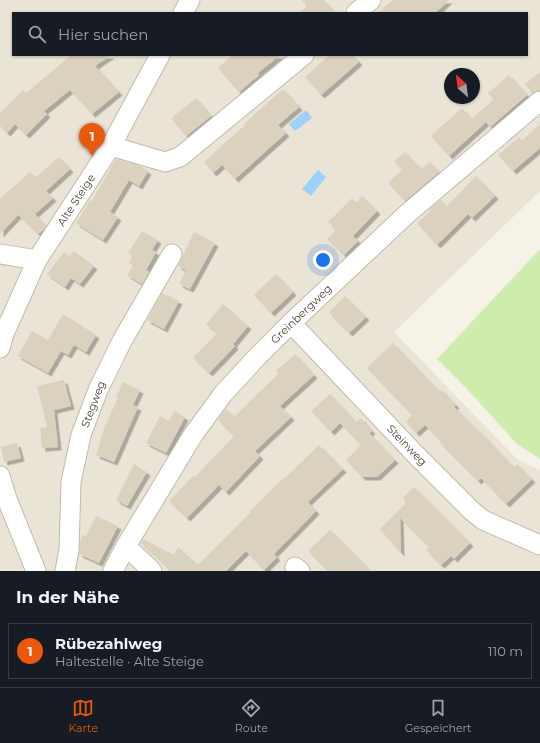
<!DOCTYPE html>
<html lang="de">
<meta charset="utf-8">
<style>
body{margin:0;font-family:Montserrat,sans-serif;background:#242831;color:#f1f3f6}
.compass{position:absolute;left:444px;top:68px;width:36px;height:36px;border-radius:50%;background:#171b24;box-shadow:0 1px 3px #0004;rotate:332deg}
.you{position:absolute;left:323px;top:260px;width:14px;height:14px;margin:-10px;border:3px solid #fff;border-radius:50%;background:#1a73e8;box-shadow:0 0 0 6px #1a73e833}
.badge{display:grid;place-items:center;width:26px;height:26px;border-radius:50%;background:#ea580c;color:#fff;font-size:13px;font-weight:700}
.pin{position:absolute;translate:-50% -33px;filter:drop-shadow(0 1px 2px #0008)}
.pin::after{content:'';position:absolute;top:21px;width:14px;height:12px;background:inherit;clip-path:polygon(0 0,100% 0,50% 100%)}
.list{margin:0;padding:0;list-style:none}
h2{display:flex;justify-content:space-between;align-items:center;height:52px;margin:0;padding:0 16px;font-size:17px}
h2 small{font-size:13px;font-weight:400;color:#9ea1a6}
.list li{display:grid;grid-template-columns:26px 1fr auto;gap:12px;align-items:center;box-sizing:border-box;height:56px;margin:0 8px 8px;padding:0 8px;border:1px solid #363941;border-radius:0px}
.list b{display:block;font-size:15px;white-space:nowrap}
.list p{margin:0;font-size:13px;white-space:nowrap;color:#9ea1a6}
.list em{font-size:13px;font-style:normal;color:#9ea1a6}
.icon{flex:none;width:22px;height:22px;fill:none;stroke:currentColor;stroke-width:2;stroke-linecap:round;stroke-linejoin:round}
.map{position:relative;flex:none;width:540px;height:571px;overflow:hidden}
.search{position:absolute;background:#171b24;box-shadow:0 1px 3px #0004;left:12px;right:12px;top:12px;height:44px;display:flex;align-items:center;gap:10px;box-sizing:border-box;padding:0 14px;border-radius:0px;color:#9ea1a6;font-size:15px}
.sheet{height:116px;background:#171b24}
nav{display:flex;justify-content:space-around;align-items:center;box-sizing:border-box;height:56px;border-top:1px solid #363941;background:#171b24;font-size:11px;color:#9ea1a6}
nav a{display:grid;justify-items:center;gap:2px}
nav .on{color:#ea580c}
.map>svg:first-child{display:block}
.residential{fill:#eae4d6;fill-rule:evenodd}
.green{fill:#ceedad}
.water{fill:#9fd0f7}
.building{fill:#dbd1bf;filter:url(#shadow)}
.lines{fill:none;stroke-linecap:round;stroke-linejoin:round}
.minor-casing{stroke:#c2bbaa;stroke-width:21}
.minor{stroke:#fff;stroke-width:19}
.labels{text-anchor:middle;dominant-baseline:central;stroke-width:3;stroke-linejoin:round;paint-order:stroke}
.street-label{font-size:11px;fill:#4a4336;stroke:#fff}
</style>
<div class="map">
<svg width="540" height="571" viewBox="0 0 540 571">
<defs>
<filter id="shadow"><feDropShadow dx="3.5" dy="3.5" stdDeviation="0" flood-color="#0004"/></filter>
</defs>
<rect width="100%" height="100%" fill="#f6f2e8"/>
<path class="residential" d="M0,0H540V191L394,332L517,459L540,470V571H0ZM13,13H527V55H13ZM450,74H474V98H450Z"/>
<path class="green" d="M540,249V459L517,444L467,389L437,359Z"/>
<g class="water">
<path d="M306,110L312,118L295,131L289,124Z"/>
<path d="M318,170L326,177L311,196L302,189Z"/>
</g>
<g class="building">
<path d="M302,0H324L335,13H299L307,6Z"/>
<path d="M393,0H449L435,13H378Z"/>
<path d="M71,55H111L95,66L119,92L92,114L70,90L44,111L47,114L26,135L15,124L7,133L0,126V113L23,90L26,93Z"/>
<path d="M233,55H280L258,73L259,75L239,92L218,68Z"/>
<path d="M329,55H353L359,62L321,95L305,77Z"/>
<path d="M540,72V90L532,93L525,84Z"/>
<path d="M509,75L527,95L490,127L486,122L449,156L431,136L462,108L472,119L494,99L488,93Z"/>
<path d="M283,89L299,107L278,125L286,133L235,179L222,165L213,173L204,162L245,125L244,124Z"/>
<path d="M196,98L211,116L186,136L171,118Z"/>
<path d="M540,124V148L513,171L498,155L519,137L522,141Z"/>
<path d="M405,152L421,169L430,162L439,172L405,201L388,183L402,170L394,161Z"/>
<path d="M59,157L70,169L46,191L53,198L35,214L46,226L45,228L38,234L18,215L0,234V199L30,172L35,178Z"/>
<path d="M116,159L138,165L148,171L139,186L129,180L110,212L118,217L103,240L76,223L90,200L92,201Z"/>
<path d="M476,176L495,196L472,218L468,214L437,245L417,223L431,211L429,209L441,200L447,206Z"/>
<path d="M362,196L377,211L353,236L358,241L344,255L327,239L336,230L328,222L352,198L357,203Z"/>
<path d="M142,231L158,240L152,250L156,252L146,270L149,272L142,284L127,275L133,266L129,263L133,256L128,253Z"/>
<path d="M194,232L215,243L190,289L179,284L186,270L178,266Z"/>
<path d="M74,251L94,266L80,284L71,278L65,287L47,274L64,252L70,256Z"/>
<path d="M276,274L293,292L271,313L254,295Z"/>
<path d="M162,293L179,301L164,329L147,320Z"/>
<path d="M345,296L366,317L349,333L329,313Z"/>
<path d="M223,304L248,326L233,344L235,346L209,373L193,358L217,333L206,324Z"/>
<path d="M63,314L96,335L86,352L74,345L68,355L61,351L48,373L18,356L32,331L48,340Z"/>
<path d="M393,343L440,392L442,390L456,405L454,407L486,438L514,468L517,464L532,479L506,504L481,478L478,481L440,443L442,442L425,425L416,433L406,422L412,415L367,368Z"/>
<path d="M295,354L314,375L280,406L291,417L255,451L260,456L226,492L219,485L187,518L169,501L193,476L195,477L234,436L218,420L226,409L234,417L278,374L276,371Z"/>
<path d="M64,380L71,406L54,410L58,447L42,448L40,428L47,427L37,386Z"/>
<path d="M123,382L140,390L133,405L138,407L114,462L96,455L104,428L118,398L116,397Z"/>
<path d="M330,394L356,422L361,418L372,431L369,433L395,460L377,477H362L346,460L361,445L340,423L331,432L311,411Z"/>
<path d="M174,411L185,417L166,453L146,443L160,416L169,421Z"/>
<path d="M17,443L21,458L4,462L1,447Z"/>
<path d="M319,445L343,469L308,502L316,511L274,554L277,557L264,570L246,551L226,571H171L141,543L143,539L174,555L178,547L198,565L251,512L250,511L283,478L284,479Z"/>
<path d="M134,464L147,472L127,506L116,500Z"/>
<path d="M414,487L470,543L454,559L451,556L441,565L426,550L429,547L400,518L401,553L380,529L406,503L403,498Z"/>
<path d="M96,516L118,526L99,563L79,554L80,541L83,535L86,536Z"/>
<path d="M330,530L371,571H328L308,551Z"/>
</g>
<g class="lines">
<g class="minor-casing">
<g id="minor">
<path d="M183,13L190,0"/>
<path d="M356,13L371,0"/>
<path d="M111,146L165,162L180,157L304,55"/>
<path d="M0,254L37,260"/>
<path d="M291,323L416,455L472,511L483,520L540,545"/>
<path d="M0,348L4,334L37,260L111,146L160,55"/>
<path d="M0,476L7,499L36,571"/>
<path d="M126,546L152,571"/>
<path d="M295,567L300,571"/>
<path d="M65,571L69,550L71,482L81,435L98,390L122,341L172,254"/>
<path d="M113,571L126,546L193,435L223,394L257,357L291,323L408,213L540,101"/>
</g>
</g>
<use href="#minor" class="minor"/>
</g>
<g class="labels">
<g class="street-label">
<text transform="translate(76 200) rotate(-57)">Alte Steige</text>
<text transform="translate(301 314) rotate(-44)">Greinbergweg</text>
<text transform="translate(93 404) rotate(-69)">Stegweg</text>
<text transform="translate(407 445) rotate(46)">Steinweg</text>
</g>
</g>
</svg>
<svg class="compass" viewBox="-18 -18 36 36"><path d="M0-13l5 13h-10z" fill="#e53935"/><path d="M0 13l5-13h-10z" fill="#9ea1a6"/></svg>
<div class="you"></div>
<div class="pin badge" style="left:92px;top:156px">1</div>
<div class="search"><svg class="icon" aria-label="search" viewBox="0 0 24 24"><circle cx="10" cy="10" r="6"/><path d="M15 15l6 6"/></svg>Hier suchen</div>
</div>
<section class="sheet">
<h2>In der Nähe<small></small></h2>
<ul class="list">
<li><span class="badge">1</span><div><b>Rübezahlweg</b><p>Haltestelle · Alte Steige</p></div><em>110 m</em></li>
</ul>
</section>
<nav>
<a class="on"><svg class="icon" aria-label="map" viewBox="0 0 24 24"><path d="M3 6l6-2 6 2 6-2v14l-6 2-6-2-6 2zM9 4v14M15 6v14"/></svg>Karte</a>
<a><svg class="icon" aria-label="directions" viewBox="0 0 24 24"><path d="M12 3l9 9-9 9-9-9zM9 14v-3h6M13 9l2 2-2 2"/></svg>Route</a>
<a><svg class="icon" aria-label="saved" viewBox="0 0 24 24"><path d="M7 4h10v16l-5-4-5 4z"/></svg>Gespeichert</a>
</nav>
